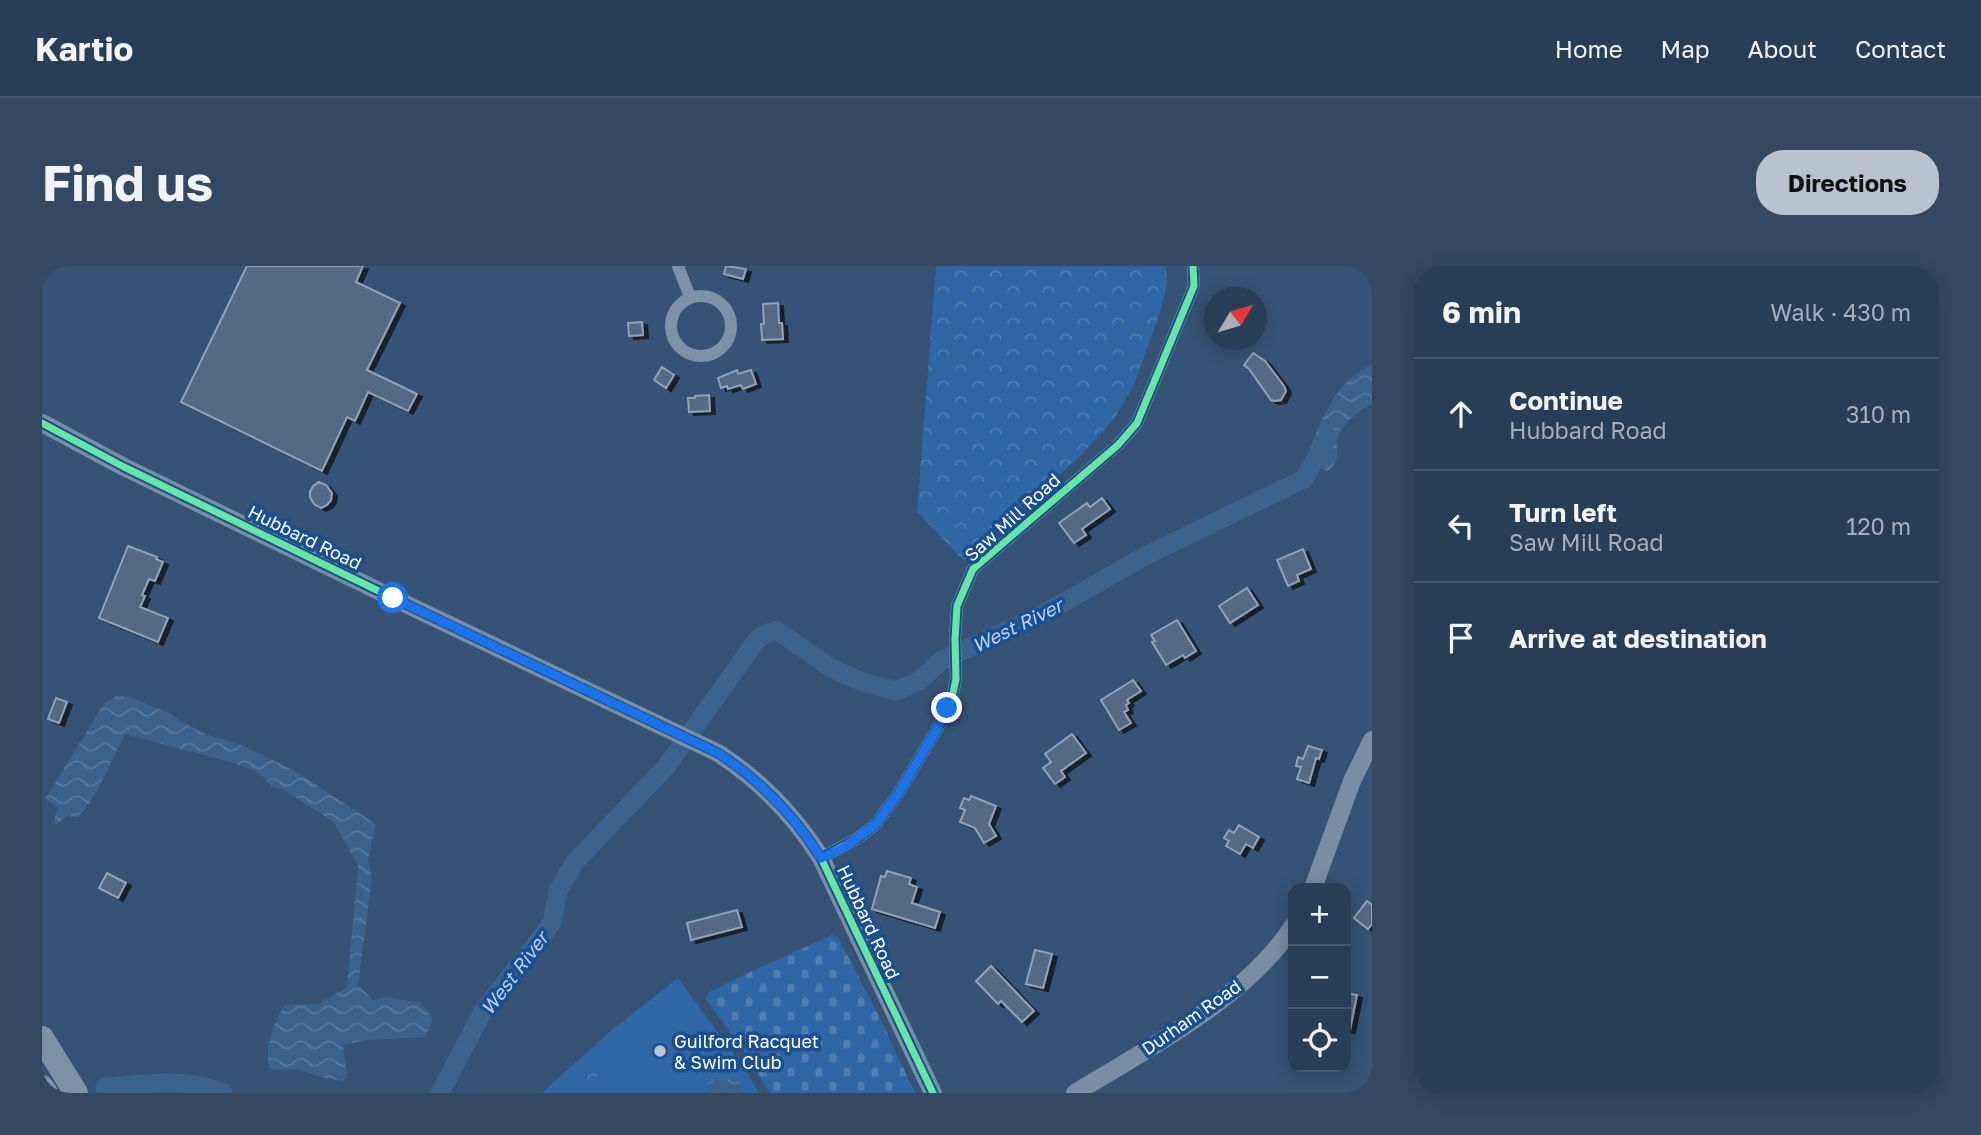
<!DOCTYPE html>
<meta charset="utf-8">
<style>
body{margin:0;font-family:"Golos Text",sans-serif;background:#344961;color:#f1f3f6}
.controls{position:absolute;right:21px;bottom:21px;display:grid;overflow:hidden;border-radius:14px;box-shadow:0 4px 18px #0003}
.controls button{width:63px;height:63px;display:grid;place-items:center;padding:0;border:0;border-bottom:2px solid #44576d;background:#283e57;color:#f1f3f6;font:35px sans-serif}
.compass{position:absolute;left:1162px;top:21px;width:63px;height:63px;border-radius:50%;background:#283e57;box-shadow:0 4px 18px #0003;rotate:52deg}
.stop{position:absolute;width:21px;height:21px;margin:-16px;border:5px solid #1a73e8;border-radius:50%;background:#fff}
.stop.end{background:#1a73e8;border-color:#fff;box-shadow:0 2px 7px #0008}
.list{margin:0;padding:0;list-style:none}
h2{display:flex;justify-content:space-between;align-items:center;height:91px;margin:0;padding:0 28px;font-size:30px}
h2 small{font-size:23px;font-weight:400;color:#a5aeba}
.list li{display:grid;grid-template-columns:46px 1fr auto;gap:21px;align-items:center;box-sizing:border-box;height:112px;padding:0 28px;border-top:2px solid #44576d}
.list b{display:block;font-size:26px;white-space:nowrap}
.list p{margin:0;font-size:23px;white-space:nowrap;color:#a5aeba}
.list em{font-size:23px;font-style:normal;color:#a5aeba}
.icon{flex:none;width:38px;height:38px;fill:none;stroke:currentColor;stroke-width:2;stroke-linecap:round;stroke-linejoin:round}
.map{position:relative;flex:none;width:1330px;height:827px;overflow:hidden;border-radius:28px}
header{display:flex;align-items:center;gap:42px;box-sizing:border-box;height:98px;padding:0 35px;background:#283e57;border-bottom:2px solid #44576d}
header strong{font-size:33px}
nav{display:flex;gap:38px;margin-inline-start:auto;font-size:24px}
.intro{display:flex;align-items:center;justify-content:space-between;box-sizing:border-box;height:168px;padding:0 42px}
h1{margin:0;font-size:49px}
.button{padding:18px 32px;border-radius:28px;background:#b9c2ce;color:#111;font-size:24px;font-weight:700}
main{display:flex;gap:42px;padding:0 42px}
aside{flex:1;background:#283e57;border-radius:28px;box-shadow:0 4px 18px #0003}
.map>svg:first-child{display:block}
.grass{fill:#2f66a5}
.cemetery{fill:url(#cemetery-stones)}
.park{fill:url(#park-crowns)}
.water{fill:url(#water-waves)}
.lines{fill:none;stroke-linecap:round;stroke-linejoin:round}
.river{stroke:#3b618d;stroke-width:19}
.building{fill:#526984;stroke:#92a2b6;stroke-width:2;filter:url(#shadow)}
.street{stroke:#7d92a8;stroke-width:12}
.secondary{stroke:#798da4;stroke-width:18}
.highway{stroke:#7e92a7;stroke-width:24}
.cycleway-casing{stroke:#1b4f8f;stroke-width:11}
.cycleway{stroke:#66e7a1;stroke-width:7}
.route{stroke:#1a73e8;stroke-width:9}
.poi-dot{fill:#b9c2ce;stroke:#1b4f8f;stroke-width:2.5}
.labels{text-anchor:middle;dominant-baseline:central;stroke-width:7;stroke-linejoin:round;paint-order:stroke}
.street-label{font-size:18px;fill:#fff;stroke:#1b4f8f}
.poi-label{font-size:18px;fill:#fff;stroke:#1b4f8f;text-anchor:start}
.water-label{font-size:19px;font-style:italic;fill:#b5d3f5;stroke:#1b4f8f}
</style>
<header>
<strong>Kartio</strong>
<nav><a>Home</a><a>Map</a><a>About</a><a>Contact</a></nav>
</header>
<div class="intro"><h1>Find us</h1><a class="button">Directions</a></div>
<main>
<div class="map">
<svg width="1330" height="827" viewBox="0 0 1330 827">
<defs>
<pattern id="cemetery-stones" width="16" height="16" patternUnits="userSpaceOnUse" patternTransform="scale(1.75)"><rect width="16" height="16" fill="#2f66a5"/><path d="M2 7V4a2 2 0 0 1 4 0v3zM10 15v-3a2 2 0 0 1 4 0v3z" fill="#4e7db2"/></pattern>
<pattern id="park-crowns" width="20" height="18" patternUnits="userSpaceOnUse" patternTransform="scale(1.75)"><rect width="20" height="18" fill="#2f66a5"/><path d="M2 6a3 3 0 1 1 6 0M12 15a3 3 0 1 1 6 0" fill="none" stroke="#4e7db2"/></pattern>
<pattern id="water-waves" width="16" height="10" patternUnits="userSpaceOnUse" patternTransform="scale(1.75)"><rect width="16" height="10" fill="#3b618d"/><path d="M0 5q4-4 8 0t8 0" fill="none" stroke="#58799e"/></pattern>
<filter id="shadow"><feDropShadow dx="5" dy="3" stdDeviation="0" flood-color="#0009"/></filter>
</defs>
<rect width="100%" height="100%" fill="#365274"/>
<path class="grass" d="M636,712L703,803L717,827H500L566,767Z"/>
<path class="cemetery" d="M790,669L796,671L839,754L873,827H728L698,780L664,733L666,727C707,706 748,688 790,669Z"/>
<g class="park">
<path d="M894,0H1124L1125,17L1119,44L1091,121L1073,151L1057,170L1036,192L935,282L922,295L875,246Z"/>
<path d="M549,792L554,797L552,799L558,808L546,818L537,816L539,800Z"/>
</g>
<g class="water">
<path d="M1330,98V138C1316,146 1303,154 1297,169C1290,185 1303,190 1286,206L1277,201L1268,182C1277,160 1287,135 1303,117C1310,110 1321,104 1330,98Z"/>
<path d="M74,430L88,431L124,446L158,466L202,480L253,505L334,558L326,593L330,612L316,719L331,734L343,731L379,737L391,753L383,771L324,774L301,779L305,812L301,815L279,811L254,803L231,804L227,801C222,784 232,753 243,739L277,738L305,721L316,600L292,556L240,523L230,521L223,512L213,505L192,497L83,468C68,495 58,528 36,551L25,550L14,559L11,557L16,542L3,533L63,436Z"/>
<path d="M697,813L698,827H666L665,815Z"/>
</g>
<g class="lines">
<g class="river">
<path d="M63,821C104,818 143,811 181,827"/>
<path d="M398,827L441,745L510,657L516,625L532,597L624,501L717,371L734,364L789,402L820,416L854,425L877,415L900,394L1001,348L1105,289L1262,213L1286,171"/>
</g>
</g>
<g class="building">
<path d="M205,0H321L314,16L358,37L325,104L375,128L366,145L326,126L313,155L305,151L280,205L139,136Z"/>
<path d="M684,0L704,3L701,13L682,8Z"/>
<path d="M736,37L737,57H740L741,73L720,74L719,58H722L721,38Z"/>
<path d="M600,56L601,69L587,70L586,57Z"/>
<path d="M1211,87L1223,95L1242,120L1244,125L1239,134L1233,135L1229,134L1207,103L1202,99Z"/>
<path d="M620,101L632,109L624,122L612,114Z"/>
<path d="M695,104L696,108L709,104L714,118L701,123L699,119L686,123L685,120L679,122L676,112Z"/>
<path d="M667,129L668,145L647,146L646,132H653V130Z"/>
<path d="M277,216L284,219L290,227L289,234L285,239L279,242L272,238L268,231V226L271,220Z"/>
<path d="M1060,232L1068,243L1040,263L1044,269L1032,277L1017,257L1045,237L1048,241Z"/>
<path d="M86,280L115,291L114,293L121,296L113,315L107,313L100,329L103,330L98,341L126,352L116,376L57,352Z"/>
<path d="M1261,283L1269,303L1255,309L1257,315L1246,320L1235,294Z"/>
<path d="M1205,322L1216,339L1188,357L1177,340Z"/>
<path d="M1135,354L1154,385L1143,392L1141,389L1124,399L1110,376L1113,375L1109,369Z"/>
<path d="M1091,414L1099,425L1085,434L1087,437L1084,439L1086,444L1082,446L1089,457L1077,464L1059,434Z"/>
<path d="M14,432L25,436L17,457L6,453Z"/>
<path d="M1030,468L1044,487L1019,505L1023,511L1013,518L1001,502L1009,496L1003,488Z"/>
<path d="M1266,480L1280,484L1277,493L1274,492L1267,517L1255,513L1259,501L1254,500L1256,491L1261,493Z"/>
<path d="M929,530L954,540L947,558L954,570L942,577L933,562L918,556L923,544L918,542L922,532L927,534Z"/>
<path d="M1197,559L1217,571L1211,582L1204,578L1198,588L1184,580L1187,575L1182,572L1187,564L1192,567Z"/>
<path d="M845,605L869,612L867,618L875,621L870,637L898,646L893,662L830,643L839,610L843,611Z"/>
<path d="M65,607L84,617L76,632L57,622Z"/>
<path d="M1325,635L1330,639V658L1326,663L1312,652Z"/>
<path d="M695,644L700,661L649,674L645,657Z"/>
<path d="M993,684L1010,688L1001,722L984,718Z"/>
<path d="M949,700L992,745L980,756L959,735L956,738L934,715Z"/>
<path d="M1304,727L1315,729L1308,764H1304Z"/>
</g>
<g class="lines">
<g class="street">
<path d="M636,0L648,31"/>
<circle cx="659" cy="60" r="30"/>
<path d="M779,592L816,572L833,559L856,528L898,458L911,427L914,413L913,373L915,340L931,303L1076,179L1095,157L1152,20L1151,0"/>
</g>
<g class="secondary">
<path d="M0,157L82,201L351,332L676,487C719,515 752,549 779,592L891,827"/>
<path d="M1271,622L1310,515L1330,474"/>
<path d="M1033,827C1106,782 1204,733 1251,660"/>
</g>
<g class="highway">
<path d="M0,772L34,827"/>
<path d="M0,821L4,827"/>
</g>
<g class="cycleway-casing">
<g id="cycleway">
<path d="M0,157L82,201L351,332L676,487C719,515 752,549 779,592L891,827"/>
<path d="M779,592L816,572L833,559L856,528L898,458L911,427L914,413L913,373L915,340L931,303L1076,179L1095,157L1152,20L1151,0"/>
</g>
</g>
<use href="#cycleway" class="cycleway"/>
</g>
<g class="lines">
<path class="route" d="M351,332L676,487C719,515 752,549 779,592L801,582L833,559L856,528L898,458L905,442"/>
</g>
<circle class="poi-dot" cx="618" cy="785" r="7"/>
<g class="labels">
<g class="street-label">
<text transform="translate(970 251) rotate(-42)">Saw Mill Road</text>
<text transform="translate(263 271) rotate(26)">Hubbard Road</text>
<text transform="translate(827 656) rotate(65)">Hubbard Road</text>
<text transform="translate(1149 751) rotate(-35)">Durham Road</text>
</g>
<g class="poi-label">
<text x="632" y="775">Guilford Racquet<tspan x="632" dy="21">&amp; Swim Club</tspan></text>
</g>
<g class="water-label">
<text transform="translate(975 359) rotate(-26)">West River</text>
<text transform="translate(472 707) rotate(-53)">West River</text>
</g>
</g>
</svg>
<div class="controls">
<button>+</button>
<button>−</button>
<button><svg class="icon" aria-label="locate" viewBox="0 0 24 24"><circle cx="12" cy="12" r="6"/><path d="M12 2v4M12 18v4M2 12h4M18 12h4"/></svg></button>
</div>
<svg class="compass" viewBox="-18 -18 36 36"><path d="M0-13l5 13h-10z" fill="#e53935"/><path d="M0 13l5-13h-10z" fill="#a5aeba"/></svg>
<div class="stop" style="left:351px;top:332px"></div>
<div class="stop end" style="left:905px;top:442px"></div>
</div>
<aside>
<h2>6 min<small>Walk · 430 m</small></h2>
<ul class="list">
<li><svg class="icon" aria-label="ahead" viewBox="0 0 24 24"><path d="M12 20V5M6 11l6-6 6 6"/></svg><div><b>Continue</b><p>Hubbard Road</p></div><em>310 m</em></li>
<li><svg class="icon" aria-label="left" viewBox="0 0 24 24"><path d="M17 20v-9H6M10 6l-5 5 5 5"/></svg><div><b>Turn left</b><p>Saw Mill Road</p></div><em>120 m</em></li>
<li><svg class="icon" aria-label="arrive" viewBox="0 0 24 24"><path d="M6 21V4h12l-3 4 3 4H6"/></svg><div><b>Arrive at destination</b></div></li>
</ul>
</aside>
</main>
